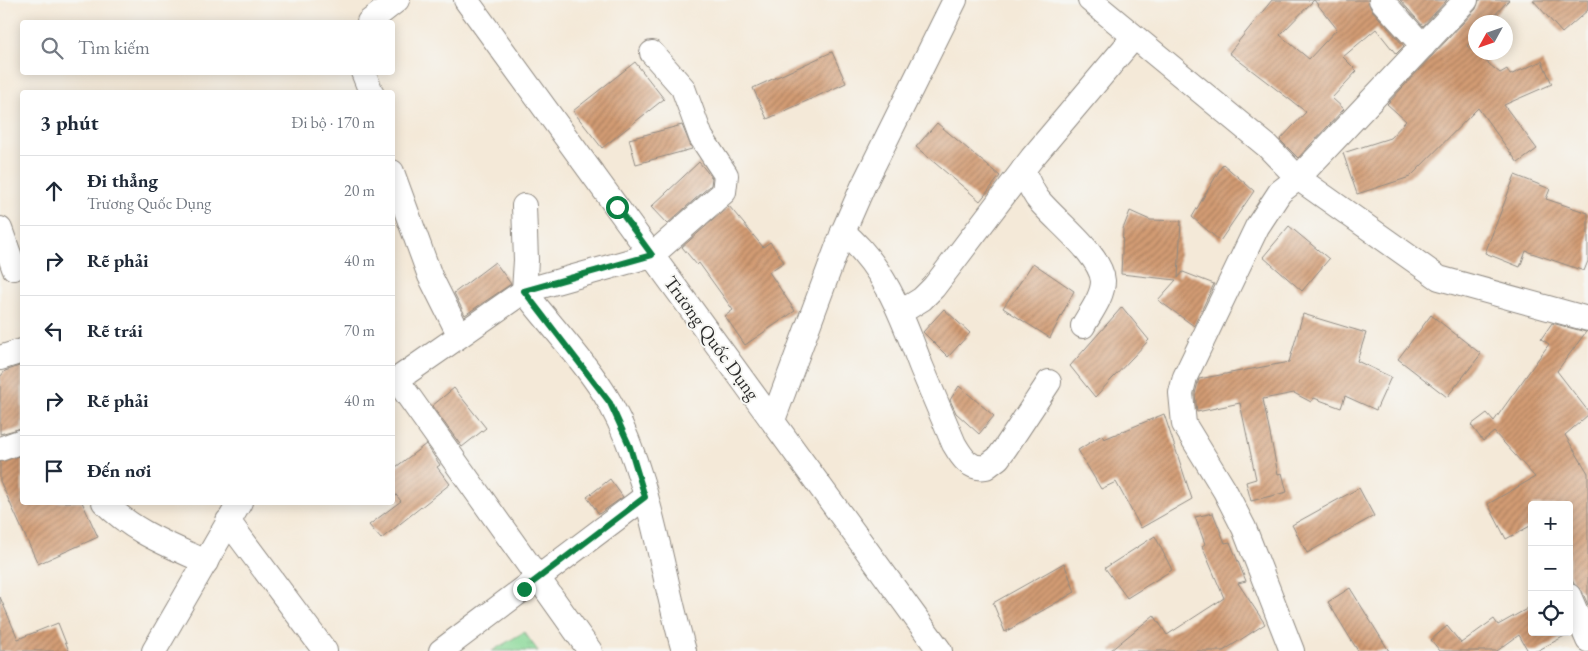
<!DOCTYPE html>
<html lang="vi">
<meta charset="utf-8">
<style>
body{margin:0;font-family:"EB Garamond",serif;background:#f2f2f3;color:#1f2937}
.controls{position:absolute;right:15px;bottom:15px;display:grid;overflow:hidden;border-radius:5px;box-shadow:0 2px 12px #0003}
.controls button{width:45px;height:45px;display:grid;place-items:center;padding:0;border:0;border-bottom:1px solid #e0e1e3;background:#fff;color:#1f2937;font:25px sans-serif}
.compass{position:absolute;left:1468px;top:15px;width:45px;height:45px;border-radius:50%;background:#fff;box-shadow:0 2px 12px #0003;rotate:230deg}
.stop{position:absolute;width:15px;height:15px;margin:-11px;border:4px solid #0b8043;border-radius:50%;background:#fff}
.stop.end{background:#0b8043;border-color:#fff;box-shadow:0 1px 5px #0008}
.list{margin:0;padding:0;list-style:none}
h2{display:flex;justify-content:space-between;align-items:center;height:65px;margin:0;padding:0 20px;font-size:21px}
h2 small{font-size:16px;font-weight:400;color:#747a83}
.list li{display:grid;grid-template-columns:32px 1fr auto;gap:15px;align-items:center;box-sizing:border-box;height:70px;padding:0 20px;border-top:1px solid #e0e1e3}
.list b{display:block;font-size:19px;white-space:nowrap}
.list p{margin:0;font-size:16px;white-space:nowrap;color:#747a83}
.list em{font-size:16px;font-style:normal;color:#747a83}
.icon{flex:none;width:28px;height:28px;fill:none;stroke:currentColor;stroke-width:2;stroke-linecap:round;stroke-linejoin:round}
.map{position:relative;flex:none;width:1588px;height:651px;overflow:hidden}
.search{position:absolute;background:#fff;box-shadow:0 2px 12px #0003;left:20px;top:20px;width:375px;height:55px;display:flex;align-items:center;gap:12px;box-sizing:border-box;padding:0 18px;border-radius:5px;color:#747a83;font-size:19px}
.panel{position:absolute;background:#fff;box-shadow:0 2px 12px #0003;left:20px;top:90px;width:375px;height:415px;border-radius:5px}
.map>svg:first-child{display:block}
.grass{fill:url(#grass-tufts);stroke:#5a8261}
.building{fill:url(#building-hatch);fill-rule:evenodd}
.lines{fill:none;stroke-linecap:round;stroke-linejoin:round}
.minor-casing{stroke:#908a82;stroke-width:26}
.minor{stroke:#fff;stroke-width:24}
.route{stroke:#0b8043;stroke-width:6}
.labels{text-anchor:middle;dominant-baseline:central;stroke-width:4;stroke-linejoin:round;paint-order:stroke}
.street-label{font-size:19px;fill:#2b2b2b;stroke:#f6f6f2}
</style>
<div class="map">
<svg width="1588" height="651" viewBox="0 0 1588 651">
<defs>
<pattern id="grass-tufts" width="24" height="20" patternUnits="userSpaceOnUse" patternTransform="scale(1.25)"><rect width="24" height="20" fill="#88d897"/><path d="M3 7l-1-3M5 7V3M7 7l1-3M15 17l-1-3M17 17v-4M19 17l1-3" fill="none" stroke="#76ba82"/></pattern>
<pattern id="building-hatch" width="6" height="6" patternUnits="userSpaceOnUse" patternTransform="scale(1.25)"><rect width="6" height="6" fill="#d29b73"/><path d="M-1 1l2-2M0 6l6-6M5 7l2-2" fill="none" stroke="#ab7f5f"/></pattern>
</defs>
<rect width="100%" height="100%" fill="#f6f6f2"/>
<filter id="ink" filterUnits="userSpaceOnUse"><feTurbulence type="fractalNoise" baseFrequency=".02" numOctaves="2"/><feDisplacementMap in="SourceGraphic" scale="10" xChannelSelector="R" yChannelSelector="G"/><feConvolveMatrix kernelMatrix="1 2 1 2 8 2 1 2 1" color-interpolation-filters="sRGB"/></filter>
<filter id="wash" filterUnits="userSpaceOnUse"><feTurbulence type="fractalNoise" baseFrequency=".0096" numOctaves="4" result="noise"/><feDisplacementMap in="SourceGraphic" scale="20" xChannelSelector="R" yChannelSelector="G"/><feGaussianBlur stdDeviation="1.12" result="paint"/><feColorMatrix in="noise" values="0 0 0 0 0 0 0 0 0 0 0 0 0 0 0 0 0 1.4 0 .05"/><feComposite in="paint" operator="in"/></filter>
<g filter="url(#wash)">
<rect width="100%" height="100%" fill="#f4e9d8"/>
<path class="grass" d="M524,632L538,651H492Z"/>
<g id="blocks">
<g class="building">
<path d="M1272,0H1368L1371,9L1404,46L1396,54L1376,29L1343,57L1357,71L1332,98L1344,109L1298,158L1280,140L1306,112L1229,53ZM1314,0L1337,29L1309,59L1280,35Z"/>
<path d="M1400,0H1447L1423,26Z"/>
<path d="M1479,0H1509L1488,22H1476V36L1467,46L1500,73L1507,69L1510,75L1542,61L1552,84L1504,105L1537,149L1518,163L1478,108L1410,177L1357,194L1343,153L1390,138L1406,121L1387,104L1476,9Z"/>
<path d="M1533,0H1588V10L1562,33Z"/>
<path d="M832,52L846,83L767,119L753,88Z"/>
<path d="M635,62L664,99L602,148L573,111Z"/>
<path d="M937,123L1000,176L980,201L916,147Z"/>
<path d="M682,125L692,149L636,164L629,139Z"/>
<path d="M699,162L712,178L711,185L667,224L651,207Z"/>
<path d="M1223,164L1254,191L1220,241L1192,217Z"/>
<path d="M1515,175L1550,189L1546,199L1588,213V261L1584,271L1526,251L1520,267L1485,253Z"/>
<path d="M729,206L763,247L770,242L784,262L769,272L795,311L745,345L725,316L733,310L699,263L697,265L682,247Z"/>
<path d="M1130,211L1150,220L1181,221L1178,278L1183,272L1214,284L1194,326L1158,300L1176,280L1121,274L1123,229Z"/>
<path d="M1289,226L1329,259L1302,291L1263,257Z"/>
<path d="M495,262L511,284L465,315L454,293Z"/>
<path d="M1033,263L1074,291L1050,338L1003,308Z"/>
<path d="M1122,307L1149,340L1095,397L1070,366Z"/>
<path d="M944,309L970,333L948,357L923,332Z"/>
<path d="M1303,314L1366,333L1357,361L1391,377L1376,410L1345,396L1341,408L1314,398L1311,402L1294,393L1263,399L1278,474L1282,473L1287,492L1251,501L1246,482L1256,479L1240,403L1197,412L1195,394L1198,382L1199,379L1289,362Z"/>
<path d="M1431,315L1481,354L1447,397L1398,359Z"/>
<path d="M1552,323L1586,332L1557,371L1588,411V415L1565,435L1588,473V605L1582,591L1574,584L1569,573V505H1532V525L1506,539L1488,504L1535,477L1494,432L1483,441L1471,425L1487,413L1494,421L1549,344L1541,339Z"/>
<path d="M22,365V428L0,434V377L5,371Z"/>
<path d="M959,386L994,416L979,434L956,413L950,400Z"/>
<path d="M454,388L486,428L462,447L432,406Z"/>
<path d="M1164,414L1192,499L1141,528L1116,482L1101,489L1078,450L1102,435L1104,439Z"/>
<path d="M426,444L440,465L437,467L450,484L381,539L369,525L401,501L392,490V470Z"/>
<path d="M22,455V502H82L98,537L38,564L0,481V462Z"/>
<path d="M610,479L623,497L599,514L587,497Z"/>
<path d="M1359,488L1374,516L1307,553L1292,525Z"/>
<path d="M1213,513L1225,543L1230,542L1246,581L1238,583L1265,624L1223,651H1110L1154,615L1167,635L1224,598L1202,546L1205,544L1195,517Z"/>
<path d="M1155,536L1172,570L1127,598L1105,568Z"/>
<path d="M1064,563L1075,592L1005,632L993,603Z"/>
<path d="M1350,588L1389,651H1358L1328,602Z"/>
<path d="M0,597L18,639L58,623L69,651H0Z"/>
<path d="M1532,606V632L1570,633L1537,651H1528L1519,635L1497,651H1440L1431,640L1447,626L1461,643L1494,619L1498,625Z"/>
</g>
</g>
</g>
<g filter="url(#ink)">
<use href="#blocks" fill-opacity="0" stroke="#908a82" stroke-width="1"/>
<g class="lines">
<g class="minor-casing">
<g id="minor">
<path d="M466,0L940,651"/>
<path d="M1090,0L1267,146L1298,178L1466,0"/>
<path d="M1381,0L1423,46"/>
<path d="M369,22L397,0"/>
<path d="M363,72L371,92"/>
<path d="M1023,170C1027,180 1031,189 1037,198C1054,220 1101,254 1103,281C1103,297 1090,313 1083,326"/>
<path d="M392,172L430,276L459,334"/>
<path d="M524,206L526,260L524,291C550,325 589,366 610,403C651,478 660,569 684,651"/>
<path d="M0,229L14,268"/>
<path d="M843,232C885,267 902,316 921,366C932,392 943,418 954,444C961,456 969,470 986,467L998,458L1006,447L1049,382"/>
<path d="M901,312L922,299L934,287L1032,158L1134,37"/>
<path d="M0,358L22,351"/>
<path d="M397,380L590,651"/>
<path d="M392,383L524,291L652,255L724,192L726,175L701,137L683,88L652,53"/>
<path d="M773,420L843,232L864,184L955,0"/>
<path d="M0,449L22,441"/>
<path d="M104,502C133,532 169,545 206,562"/>
<path d="M228,521L325,651"/>
<path d="M1569,596L1588,640"/>
<path d="M154,651L240,502"/>
<path d="M441,651L645,497"/>
<path d="M1292,651L1244,528L1225,491L1184,424L1181,393L1185,377L1257,227L1280,192L1298,178L1439,278L1588,319"/>
</g>
</g>
<use href="#minor" class="minor"/>
</g>
</g>
<g class="lines" filter="url(#ink)">
<path class="route" d="M524,589L645,497L630,447L610,403L524,291L652,255L617,207"/>
</g>
<g class="labels">
<g class="street-label">
<text transform="translate(712 338) rotate(54)">Trương Quốc Dụng</text>
</g>
</g>
</svg>
<div class="controls">
<button>+</button>
<button>−</button>
<button><svg class="icon" aria-label="locate" viewBox="0 0 24 24"><circle cx="12" cy="12" r="6"/><path d="M12 2v4M12 18v4M2 12h4M18 12h4"/></svg></button>
</div>
<svg class="compass" viewBox="-18 -18 36 36"><path d="M0-13l5 13h-10z" fill="#e53935"/><path d="M0 13l5-13h-10z" fill="#747a83"/></svg>
<div class="stop" style="left:617px;top:207px"></div>
<div class="stop end" style="left:524px;top:589px"></div>
<div class="search"><svg class="icon" aria-label="search" viewBox="0 0 24 24"><circle cx="10" cy="10" r="6"/><path d="M15 15l6 6"/></svg>Tìm kiếm</div>
<section class="panel">
<h2>3 phút<small>Đi bộ · 170 m</small></h2>
<ul class="list">
<li><svg class="icon" aria-label="ahead" viewBox="0 0 24 24"><path d="M12 20V5M6 11l6-6 6 6"/></svg><div><b>Đi thẳng</b><p>Trương Quốc Dụng</p></div><em>20 m</em></li>
<li><svg class="icon" aria-label="right" viewBox="0 0 24 24"><path d="M7 20v-9h11M14 6l5 5-5 5"/></svg><div><b>Rẽ phải</b></div><em>40 m</em></li>
<li><svg class="icon" aria-label="left" viewBox="0 0 24 24"><path d="M17 20v-9H6M10 6l-5 5 5 5"/></svg><div><b>Rẽ trái</b></div><em>70 m</em></li>
<li><svg class="icon" aria-label="right" viewBox="0 0 24 24"><path d="M7 20v-9h11M14 6l5 5-5 5"/></svg><div><b>Rẽ phải</b></div><em>40 m</em></li>
<li><svg class="icon" aria-label="arrive" viewBox="0 0 24 24"><path d="M6 21V4h12l-3 4 3 4H6"/></svg><div><b>Đến nơi</b></div></li>
</ul>
</section>
</div>
